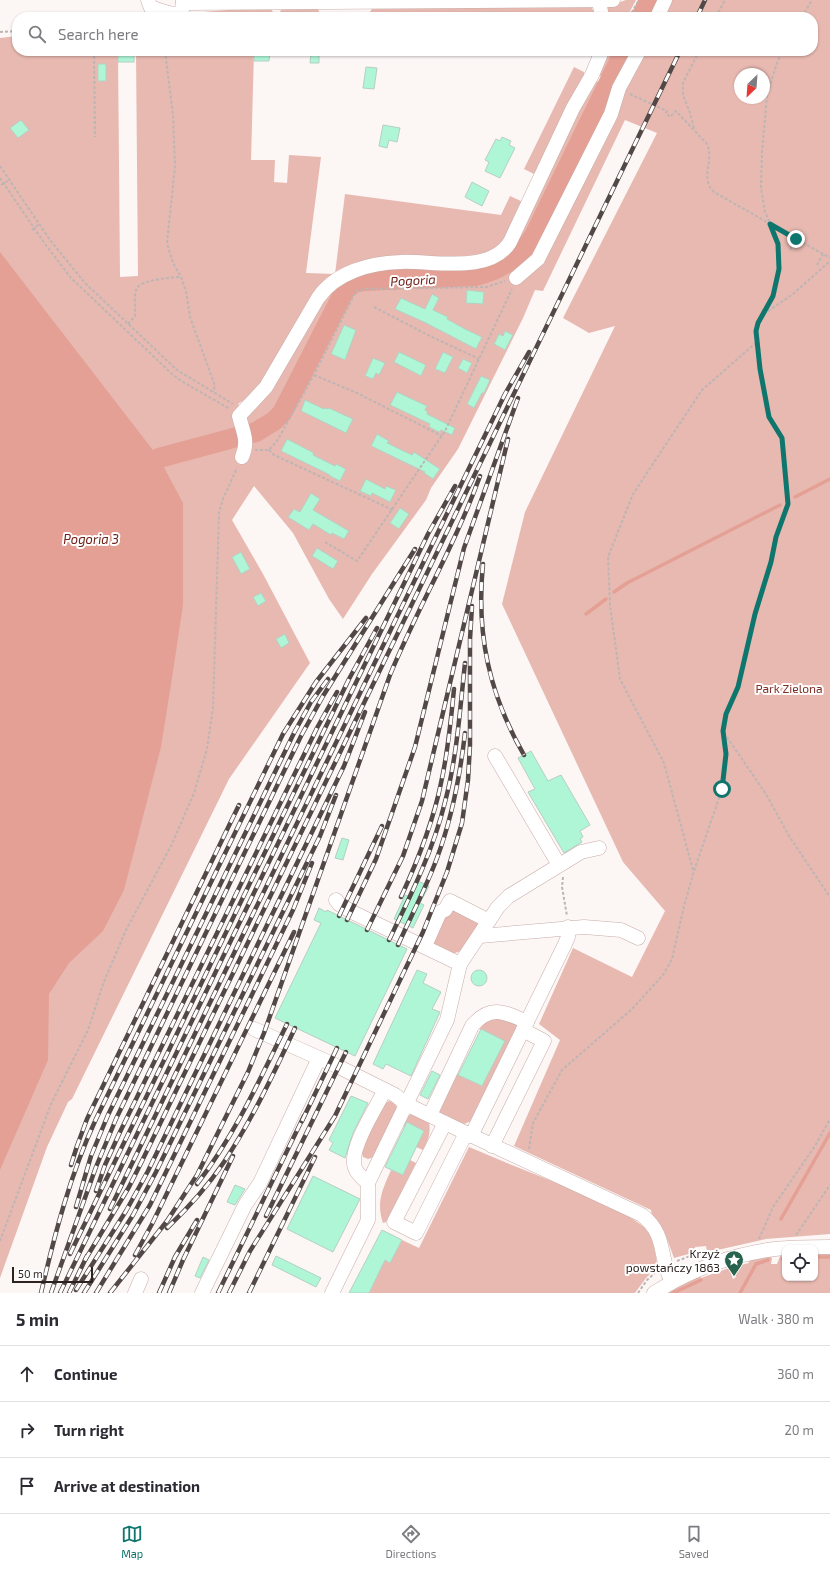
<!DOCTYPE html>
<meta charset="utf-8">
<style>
body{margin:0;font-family:"Exo 2",sans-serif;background:#f7f7f7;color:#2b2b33}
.controls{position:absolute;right:12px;bottom:12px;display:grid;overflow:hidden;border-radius:8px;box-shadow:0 1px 3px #0004}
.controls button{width:36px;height:36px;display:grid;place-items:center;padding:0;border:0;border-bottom:1px solid #e1e1e2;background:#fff;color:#2b2b33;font:20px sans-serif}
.compass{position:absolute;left:734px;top:68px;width:36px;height:36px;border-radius:50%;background:#fff;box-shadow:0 1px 3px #0004;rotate:205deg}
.scale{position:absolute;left:12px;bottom:10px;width:81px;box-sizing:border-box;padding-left:4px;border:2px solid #2c2220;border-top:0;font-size:11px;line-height:14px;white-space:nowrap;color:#2c2220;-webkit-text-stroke:3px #fff;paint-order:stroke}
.stop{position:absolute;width:12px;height:12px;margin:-9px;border:3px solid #0f766e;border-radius:50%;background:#fff}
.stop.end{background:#0f766e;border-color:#fff;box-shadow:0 1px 4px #0008}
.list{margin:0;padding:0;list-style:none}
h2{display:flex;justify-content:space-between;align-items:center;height:52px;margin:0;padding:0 16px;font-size:17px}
h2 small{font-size:13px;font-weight:400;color:#7c7c81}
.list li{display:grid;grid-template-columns:26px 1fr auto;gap:12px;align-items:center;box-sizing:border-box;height:56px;padding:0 16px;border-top:1px solid #e1e1e2}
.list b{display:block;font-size:15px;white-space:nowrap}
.list em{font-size:13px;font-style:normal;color:#7c7c81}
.icon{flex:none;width:22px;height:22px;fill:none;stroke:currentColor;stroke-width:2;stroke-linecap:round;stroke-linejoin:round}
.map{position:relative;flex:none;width:830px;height:1293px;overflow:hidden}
.search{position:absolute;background:#fff;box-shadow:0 1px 3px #0004;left:12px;right:12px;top:12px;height:44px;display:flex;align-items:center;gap:10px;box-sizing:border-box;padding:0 14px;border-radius:16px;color:#7c7c81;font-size:15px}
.sheet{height:220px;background:#fff}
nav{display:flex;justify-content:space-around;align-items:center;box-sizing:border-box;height:56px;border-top:1px solid #e1e1e2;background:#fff;font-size:11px;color:#7c7c81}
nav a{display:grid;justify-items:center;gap:2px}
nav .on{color:#0f766e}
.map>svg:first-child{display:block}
.green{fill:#e8b9b1;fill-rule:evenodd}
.water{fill:#e4a095}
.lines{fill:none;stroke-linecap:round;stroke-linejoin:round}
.stream{stroke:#e4a095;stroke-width:3.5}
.river{stroke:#e4a095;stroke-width:20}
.building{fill:#aff6d7;stroke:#b5cfc3}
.minor-casing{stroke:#c8ada8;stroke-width:15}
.path{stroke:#bcb5b4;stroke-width:2;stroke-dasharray:3 2;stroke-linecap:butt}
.minor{stroke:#fff;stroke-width:14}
.rail-casing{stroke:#524947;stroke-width:4.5}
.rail{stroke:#fff;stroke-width:3;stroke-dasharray:9;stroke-linecap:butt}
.route{stroke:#0f766e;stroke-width:5}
.labels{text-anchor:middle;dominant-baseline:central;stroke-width:4;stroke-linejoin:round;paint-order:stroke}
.park-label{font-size:12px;fill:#7f2f26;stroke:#fff}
.poi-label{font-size:12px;fill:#2c2220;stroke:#fff;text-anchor:end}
.water-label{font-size:13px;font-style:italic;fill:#6f2019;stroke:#fff}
</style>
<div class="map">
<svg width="830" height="1293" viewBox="0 0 830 1293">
<rect width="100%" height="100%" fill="#fcf6f5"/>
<g class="green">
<path d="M626,0H636L627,17H607V8L608,6Z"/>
<path d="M643,0H830V1234L766,1239L722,1249L707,1251L706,1246L695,1247L696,1252L674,1258L664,1231L652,1216L651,1210L514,1146L560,1040L539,1024L573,948L632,977L665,911L623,862L502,604L525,512L615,326L589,333L563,318L657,133L625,120L543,291L535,290L523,318L458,449L431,488L426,500L372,574L343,619L329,599L293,533L254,486L232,520L263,574L310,663L229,779L72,1099L68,1102L47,1147L0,1278V38L17,36V51H118L120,277L138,276L136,51H254L251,160H275L274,182L287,183L289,155L321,157L306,273L335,274L345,194L501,215L510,196L523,202C518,213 507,241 500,248C477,266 426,257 399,258C378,258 355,263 338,273C319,285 310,303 299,322C287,343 275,365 261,385L250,396L238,404L247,414L269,390L323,299C337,280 357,274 379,269C386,268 393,266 400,265C437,264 487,281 513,245L570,124L594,81L601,82L603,79L598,73L605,54L608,51H813V17H633ZM740,74H764V98H740Z"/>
<path d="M316,7L319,11V17H280V12L282,8Z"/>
<path d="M373,7H591L598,17H370V12Z"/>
<path d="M252,8H270L273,12L274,17H203V12Z"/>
<path d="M574,67L584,72V74L586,76L536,175L524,169Z"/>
<path d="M449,908L479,923L477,928L461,951L452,954L433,946L432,937Z"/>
<path d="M490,1016L519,1022L471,1121L464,1124L438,1113L455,1073L482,1086L504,1041L478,1028Z"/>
<path d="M389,1101C394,1102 396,1104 397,1109L374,1157L368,1159L363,1157L361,1150L384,1104Z"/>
<path d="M412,1114L429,1122C431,1134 428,1140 423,1150L416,1147L424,1131L407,1122L404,1127L400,1125L404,1118Z"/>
<path d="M469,1147L507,1163L612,1205L643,1226H645C654,1238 656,1252 657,1267L646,1278L635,1293H369L385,1260L390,1263L402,1240L419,1248Z"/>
<path d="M410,1160L416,1163L386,1222L383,1223C376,1201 383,1189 391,1170L403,1175Z"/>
<path d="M815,1252H830V1293H665L700,1275L701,1278L729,1268L733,1279L736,1277L732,1267L749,1263L748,1259L769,1255L772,1258L771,1264H777L781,1254H785V1278H815Z"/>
</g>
<path class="water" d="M0,252L159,458L183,503V605L172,678L161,747L124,890L103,931L69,963L49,994L48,1060L0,1170Z"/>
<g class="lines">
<g class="stream">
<path d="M795,497L830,479"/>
<path d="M614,592L627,583L780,505"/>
<path d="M586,614L606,599"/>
<path d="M781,1219L830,1133"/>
<path d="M815,1257H830"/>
<path d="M782,1259H785"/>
<path d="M673,1293L701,1280"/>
<path d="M740,1293L756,1264L768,1260"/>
</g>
<g class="river">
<path d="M641,17L649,0"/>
<path d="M159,458L256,432L274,421L282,413L345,290L354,283L365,281L475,276C500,270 520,257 534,236L624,51"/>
</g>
</g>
<g class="building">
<rect x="118" y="51" width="16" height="11"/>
<path d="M254,51H270L269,61H254Z"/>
<path d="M311,53L319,54V63H310Z"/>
<rect x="98" y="64" width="8" height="17"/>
<path d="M366,67L377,68L374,89L363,88Z"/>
<path d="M21,120L29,130L18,138L10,128Z"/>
<path d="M383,125L400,128L397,142L389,140L387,148L379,146Z"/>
<path d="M502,137L511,141L509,145L515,148L500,178L485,171L489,162L485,160L496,139L500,141Z"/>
<path d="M472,182L489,191L482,206L465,197Z"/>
<path d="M467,290L484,292L483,304L466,303Z"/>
<path d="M432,294L439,298L433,310L448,317L447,319L465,329L482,337L476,349L426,323L395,309L401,298L425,309Z"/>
<path d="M344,325L356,330L345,360L331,354Z"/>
<path d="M505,331L513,335L505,350L494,344L499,334L503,336Z"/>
<path d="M399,352L426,365L421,376L394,362Z"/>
<path d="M443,352L453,357L445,373L435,369Z"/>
<path d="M373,358L385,363L379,375L376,373L373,379L365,376Z"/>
<path d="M463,359L472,363L467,373L458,368Z"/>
<path d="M481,376L490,380L484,393H482L474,408L467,404Z"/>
<path d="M397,392L427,406L425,410L428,412L427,414L455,428L452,435L441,430L439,432L429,427L430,424L390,405Z"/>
<path d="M305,400L324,409L325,408L328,409L329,408L353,419L346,433L301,411Z"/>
<path d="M377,434L389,441L387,443L412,455L414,452L440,469L433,479L424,473L425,472L371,446Z"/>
<path d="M287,439L314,453L313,455L335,466L336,464L346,469L340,481L330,476V475L281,451Z"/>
<path d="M366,479L385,489L386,486L396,490L390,502L372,493L371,496L360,491Z"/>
<path d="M311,493L320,499L313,510L349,531L344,539L332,533L331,535L313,524L309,530L288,517L294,509L300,512Z"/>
<path d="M400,508L409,514L399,529L390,523Z"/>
<path d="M317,548L338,561L333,569L312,556Z"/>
<path d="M241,552L250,569L241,574L232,557Z"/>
<path d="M261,593L266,601L258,606L253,597Z"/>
<path d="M285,634L289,643L281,648L276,639Z"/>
<path d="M531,751L548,781L561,775L590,825L580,831L583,837L580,839L582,842L564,853L528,792L535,789L518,758Z"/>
<path d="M342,838L349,840L343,860L335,858Z"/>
<path d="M416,880L429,886L420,903L424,905L413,928L394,919L405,895L408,896Z"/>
<path d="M319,908L326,912L327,910L407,949L355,1056L275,1018L321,923L314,920Z"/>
<path d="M417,970L427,974L423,983L441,992L432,1009L440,1012L411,1076L386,1064L383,1069L373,1064Z"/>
<circle cx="479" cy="978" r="8"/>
<path d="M481,1029L505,1041L482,1086L458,1075Z"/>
<path d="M432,1071L440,1075L428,1099L420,1095Z"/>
<path d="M351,1096L368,1103L353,1133L345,1158L329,1150L333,1143L329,1140Z"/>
<path d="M407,1122L424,1131L403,1175L385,1167Z"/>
<path d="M313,1176L360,1199L333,1252L287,1229Z"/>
<path d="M235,1185L245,1189L235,1205L227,1202Z"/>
<path d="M382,1230L402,1240L390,1263L385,1260L369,1293H349Z"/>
<path d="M276,1256L321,1278L316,1287L272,1265Z"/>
<path d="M203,1257L209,1260L200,1278L195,1276Z"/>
</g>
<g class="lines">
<g class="minor-casing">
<g id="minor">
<path d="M148,0L151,8C161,9 186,24 183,0"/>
<path d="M599,1L602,17"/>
<path d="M183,3L613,0"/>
<path d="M657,17L665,0"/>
<path d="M516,278L538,259L611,114L619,88L639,51"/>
<path d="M242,457C249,441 243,432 239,416L266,387L318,298C336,272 370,263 400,262C431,260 490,275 510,242L573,108L592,75L602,51"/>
<path d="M495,756L559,865"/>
<path d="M480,936L584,927L621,930L638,938"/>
<path d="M425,946L440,912L445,910L450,901L489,921"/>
<path d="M460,964L498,907L509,896L581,852L599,848"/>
<path d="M254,1029L339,1067L395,1095L406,1104L466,1133L642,1215C668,1236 658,1257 672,1282"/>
<path d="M430,1115L472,1026C490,1004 505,1012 527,1022"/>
<path d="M445,1123L394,1222L416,1233L466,1133"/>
<path d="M471,1136L565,944L568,937V927"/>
<path d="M492,1146L544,1041L523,1030"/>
<path d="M368,1183C362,1178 354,1171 354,1163C352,1145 376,1107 385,1090"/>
<path d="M135,1293L141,1279"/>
<path d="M202,1293L245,1205L260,1183L319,1058"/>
<path d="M332,1293L368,1220V1183L447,1020L460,964L352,912L339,904L336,900"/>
<path d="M654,1293C690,1270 733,1254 775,1249C793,1247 812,1247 830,1247"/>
</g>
</g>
<g class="path">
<path d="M629,17L639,0"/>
<path d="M716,17L725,0"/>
<path d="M802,17L812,0"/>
<path d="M0,32L17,31"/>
<path d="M94,51L95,137"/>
<path d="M165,51L173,115L175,166L167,243L173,263L181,277L186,291L190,317L215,386L213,392"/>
<path d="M630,94L667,111L666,113L670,117L676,111L707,144C715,160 699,178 714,192L830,258"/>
<path d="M694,128L690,113L683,95V83L699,51"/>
<path d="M0,166L50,240L85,283L177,370L233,404"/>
<path d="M0,178L45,244L71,278L172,374L183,382L230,409"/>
<path d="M1,185L9,180"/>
<path d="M32,230L39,224"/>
<path d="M790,250L796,239"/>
<path d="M817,265L823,254"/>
<path d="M374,307L430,336L479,359"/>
<path d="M764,314L793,294L830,261"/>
<path d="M128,324L135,316C136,308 133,295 137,288C141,280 172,277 181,277"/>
<path d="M314,375L357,393L442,436"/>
<path d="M255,450H269L277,441L314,375L356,291L365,289L487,287L505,281"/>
<path d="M269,450L274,455L393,510"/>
<path d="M325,542L357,561L445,431L512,289"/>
<path d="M724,733L766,794L789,836L830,897"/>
<path d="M693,870L664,763L620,679L610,605L608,557L633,494L702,390L758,341"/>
<path d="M563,877L562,887L567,916"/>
<path d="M529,1149L533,1123L562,1070L632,1009L663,975L672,959L684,906L694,871L722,789L726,754L723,731L726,714L738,687L755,614L771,562L776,537L788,504L782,438L769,417L760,369L757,331L758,323L773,295L779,269L778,244L774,231L765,212L761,188L762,152L767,96L776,66L782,51"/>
<path d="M796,1235L830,1185"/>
<path d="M759,1239L773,1207L815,1146L830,1119"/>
<path d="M0,1241L51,1104L88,1030L103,984L126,930L172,844L194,793L207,749L213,708L219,512L223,499L237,468"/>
<path d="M677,1261L690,1256L703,1254"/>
<path d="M638,1293L647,1280L655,1273"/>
</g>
<use href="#minor" class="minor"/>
<g class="rail-casing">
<g id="rail">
<path d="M697,17L705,0"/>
<path d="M483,564C476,634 489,694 524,755"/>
<path d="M401,897C418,860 433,823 441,783C448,752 451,720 454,689"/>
<path d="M339,916L382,826"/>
<path d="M347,920L376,859L415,747L464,548L518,398"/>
<path d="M367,930L403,856L422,801L508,439"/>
<path d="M389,940C411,895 433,851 445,802C457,757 460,709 465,663"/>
<path d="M398,945C411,916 426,888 437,858C452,818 460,776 465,733"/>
<path d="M302,1121L337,1048"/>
<path d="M71,1165L77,1146L87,1119L239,805"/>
<path d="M197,1184C235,1135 260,1079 287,1024"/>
<path d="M96,1191L105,1165L120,1132L317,728L337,692"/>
<path d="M76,1207L91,1156L108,1115L294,733L311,702L328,679"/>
<path d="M110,1209L505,394L529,352"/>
<path d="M266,1216L346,1052"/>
<path d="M167,1228C188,1208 208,1186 224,1162C252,1120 274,1073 295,1028"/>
<path d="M70,1254L349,679L377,628"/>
<path d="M135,1255L152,1224L294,932"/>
<path d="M85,1260L129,1187L142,1161L680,51"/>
<path d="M76,1290L126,1211L148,1171L344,766L365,712"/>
<path d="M41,1293C55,1233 70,1175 96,1119L283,734L316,682L366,618"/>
<path d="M51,1293L96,1167L116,1119L301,736L323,696L415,549"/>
<path d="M60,1293L428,534L455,486"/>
<path d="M69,1293L87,1256"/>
<path d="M84,1293L133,1215L156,1172L320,836L336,795"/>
<path d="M96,1293L150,1205L293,910L312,863"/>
<path d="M110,1293L167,1221L197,1175L248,1072L264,1033L390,675C418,607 455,545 480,476"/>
<path d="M159,1293L175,1257L197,1220"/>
<path d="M169,1293L183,1260L233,1156"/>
<path d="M218,1293L304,1116"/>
<path d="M229,1293L250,1251L335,1116L423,932L447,872L462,823L468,780L470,745V639L472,606"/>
<path d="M249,1293L315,1157"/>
</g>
</g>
<use href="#rail" class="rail"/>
</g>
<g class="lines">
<path class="route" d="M722,789L726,754L723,731L726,714L738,687L755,614L771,562L776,537L788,504L782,438L769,417L760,369L756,331L758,323L773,296L779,269L778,244L770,224L796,239"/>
</g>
<defs>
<g id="sight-pin" transform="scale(1)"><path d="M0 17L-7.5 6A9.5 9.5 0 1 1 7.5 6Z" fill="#28634d" stroke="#fff"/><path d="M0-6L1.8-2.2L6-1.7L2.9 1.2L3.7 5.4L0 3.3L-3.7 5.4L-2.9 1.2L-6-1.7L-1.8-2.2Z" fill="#fff"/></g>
</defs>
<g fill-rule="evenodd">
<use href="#sight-pin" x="734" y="1260"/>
</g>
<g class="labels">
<g class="park-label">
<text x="789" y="688">Park Zielona</text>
</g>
<g class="poi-label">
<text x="720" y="1253">Krzyż<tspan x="720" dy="14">powstańczy 1863</tspan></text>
</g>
<g class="water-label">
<text transform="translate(413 280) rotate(-3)">Pogoria</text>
<text x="91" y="539">Pogoria 3</text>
</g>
</g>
</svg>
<div class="controls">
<button><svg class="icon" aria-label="locate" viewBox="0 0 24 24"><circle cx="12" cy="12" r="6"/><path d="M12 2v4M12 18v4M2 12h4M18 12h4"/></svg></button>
</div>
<svg class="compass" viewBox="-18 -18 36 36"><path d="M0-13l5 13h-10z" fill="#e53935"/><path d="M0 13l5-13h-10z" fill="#7c7c81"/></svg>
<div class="scale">50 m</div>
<div class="stop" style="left:722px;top:789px"></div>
<div class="stop end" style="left:796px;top:239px"></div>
<div class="search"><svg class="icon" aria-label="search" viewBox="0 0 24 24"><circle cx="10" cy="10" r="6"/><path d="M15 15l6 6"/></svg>Search here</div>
</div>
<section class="sheet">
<h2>5 min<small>Walk · 380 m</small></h2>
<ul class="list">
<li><svg class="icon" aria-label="ahead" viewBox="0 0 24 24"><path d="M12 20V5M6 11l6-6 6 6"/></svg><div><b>Continue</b></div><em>360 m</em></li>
<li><svg class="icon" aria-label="right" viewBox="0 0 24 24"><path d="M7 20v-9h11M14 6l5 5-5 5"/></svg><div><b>Turn right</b></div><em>20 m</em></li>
<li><svg class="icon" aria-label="arrive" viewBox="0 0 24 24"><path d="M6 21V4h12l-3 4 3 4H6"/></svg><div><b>Arrive at destination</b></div></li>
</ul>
</section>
<nav>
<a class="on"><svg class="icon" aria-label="map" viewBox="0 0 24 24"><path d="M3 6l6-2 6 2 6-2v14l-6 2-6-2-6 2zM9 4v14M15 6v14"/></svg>Map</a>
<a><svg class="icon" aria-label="directions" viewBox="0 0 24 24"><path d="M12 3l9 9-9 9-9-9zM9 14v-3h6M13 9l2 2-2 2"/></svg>Directions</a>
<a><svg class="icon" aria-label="saved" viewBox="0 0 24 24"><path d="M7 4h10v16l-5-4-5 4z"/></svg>Saved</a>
</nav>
